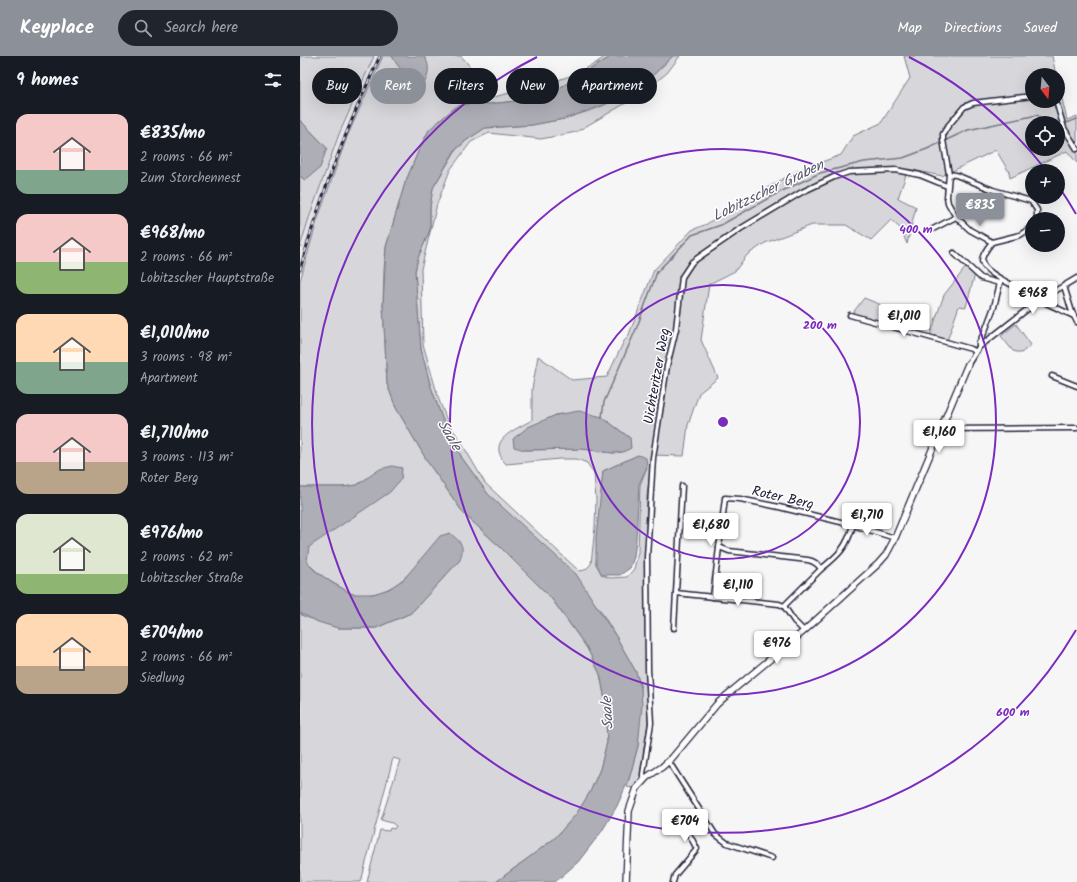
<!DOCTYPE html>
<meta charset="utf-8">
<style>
:root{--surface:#171b24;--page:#20242c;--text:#f1f3f6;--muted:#9ea1a6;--accent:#8c9099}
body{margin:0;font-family:Kalam,sans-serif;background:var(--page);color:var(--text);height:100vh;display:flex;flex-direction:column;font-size:15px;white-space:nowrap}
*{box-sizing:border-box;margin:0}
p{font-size:13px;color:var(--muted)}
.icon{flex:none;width:22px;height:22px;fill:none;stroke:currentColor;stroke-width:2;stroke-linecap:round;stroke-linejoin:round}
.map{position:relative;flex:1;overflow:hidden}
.drawer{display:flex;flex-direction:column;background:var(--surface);width:300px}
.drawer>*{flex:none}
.hud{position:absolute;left:12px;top:12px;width:380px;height:36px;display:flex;gap:8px}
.needle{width:26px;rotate:164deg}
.tools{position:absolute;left:725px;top:12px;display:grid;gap:8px}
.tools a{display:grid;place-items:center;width:40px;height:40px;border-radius:50%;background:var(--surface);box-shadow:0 4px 16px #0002;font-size:20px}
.price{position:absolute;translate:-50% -34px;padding:0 9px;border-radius:4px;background:#fff;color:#222;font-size:13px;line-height:26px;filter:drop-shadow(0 1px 2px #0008)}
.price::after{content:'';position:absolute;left:50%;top:24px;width:12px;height:9px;margin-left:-6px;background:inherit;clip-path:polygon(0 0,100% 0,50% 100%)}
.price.active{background:var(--accent);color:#fff}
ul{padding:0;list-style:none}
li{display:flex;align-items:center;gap:12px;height:100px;padding:0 16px}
li span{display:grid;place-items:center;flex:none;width:112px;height:80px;border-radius:12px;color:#555}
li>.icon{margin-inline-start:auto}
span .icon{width:48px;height:48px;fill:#fffc;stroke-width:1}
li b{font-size:17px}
h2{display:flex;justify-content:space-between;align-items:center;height:48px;padding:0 16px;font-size:17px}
.pill{padding:0 14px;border-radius:18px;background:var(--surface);box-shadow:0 4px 16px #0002;font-size:14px;line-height:36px}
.pill.active{background:var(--accent);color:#fff}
header{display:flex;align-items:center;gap:24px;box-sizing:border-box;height:56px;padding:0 20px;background:var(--accent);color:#fff}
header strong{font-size:19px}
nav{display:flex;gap:22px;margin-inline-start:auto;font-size:14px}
.search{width:280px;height:36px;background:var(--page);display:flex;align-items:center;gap:10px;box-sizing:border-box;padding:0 14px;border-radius:22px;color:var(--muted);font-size:15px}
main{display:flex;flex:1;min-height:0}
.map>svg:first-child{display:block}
</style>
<header>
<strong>Keyplace</strong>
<div class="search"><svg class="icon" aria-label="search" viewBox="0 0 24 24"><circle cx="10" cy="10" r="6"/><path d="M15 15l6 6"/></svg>Search here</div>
<nav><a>Map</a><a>Directions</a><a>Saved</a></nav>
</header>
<main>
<section class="drawer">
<h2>9 homes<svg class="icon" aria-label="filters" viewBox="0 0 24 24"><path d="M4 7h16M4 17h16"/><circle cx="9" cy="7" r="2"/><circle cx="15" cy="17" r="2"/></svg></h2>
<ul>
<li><span style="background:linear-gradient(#f6c9c9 70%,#7fa58c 0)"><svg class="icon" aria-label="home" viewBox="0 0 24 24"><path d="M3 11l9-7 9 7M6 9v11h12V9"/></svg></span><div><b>€835/mo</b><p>2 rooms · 66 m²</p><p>Zum Storchennest</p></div></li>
<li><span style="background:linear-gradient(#f6c9c9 60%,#8fb573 0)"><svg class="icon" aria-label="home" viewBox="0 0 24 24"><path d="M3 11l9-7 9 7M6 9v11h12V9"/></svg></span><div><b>€968/mo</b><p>2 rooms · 66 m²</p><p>Lobitzscher Hauptstraße</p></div></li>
<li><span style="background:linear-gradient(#ffd9b3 60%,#7fa58c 0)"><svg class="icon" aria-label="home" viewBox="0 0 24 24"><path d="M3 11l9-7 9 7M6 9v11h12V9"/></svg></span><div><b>€1,010/mo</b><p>3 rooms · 98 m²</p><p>Apartment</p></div></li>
<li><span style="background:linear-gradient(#f6c9c9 60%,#b9a48a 0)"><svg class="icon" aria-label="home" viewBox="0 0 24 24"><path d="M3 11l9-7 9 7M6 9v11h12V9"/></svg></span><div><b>€1,710/mo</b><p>3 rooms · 113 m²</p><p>Roter Berg</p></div></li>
<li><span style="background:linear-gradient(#dfe7d0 75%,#8fb573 0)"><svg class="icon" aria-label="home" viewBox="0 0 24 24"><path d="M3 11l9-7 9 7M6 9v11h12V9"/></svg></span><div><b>€976/mo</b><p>2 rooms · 62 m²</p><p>Lobitzscher Straße</p></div></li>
<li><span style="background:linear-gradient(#ffd9b3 65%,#b9a48a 0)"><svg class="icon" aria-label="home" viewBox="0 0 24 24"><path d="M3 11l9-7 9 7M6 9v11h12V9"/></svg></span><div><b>€704/mo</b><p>2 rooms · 66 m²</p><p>Siedlung</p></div></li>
</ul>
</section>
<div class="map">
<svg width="777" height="826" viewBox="0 0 777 826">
<rect width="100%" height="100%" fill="#f6f6f7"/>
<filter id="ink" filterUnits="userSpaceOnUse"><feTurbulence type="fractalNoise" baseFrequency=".025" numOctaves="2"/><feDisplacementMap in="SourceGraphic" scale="8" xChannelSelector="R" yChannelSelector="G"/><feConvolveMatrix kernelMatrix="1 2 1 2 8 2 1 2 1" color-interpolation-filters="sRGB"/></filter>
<g filter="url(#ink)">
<path fill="#e6e6e9" d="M74,0H83L47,81L17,165L0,225V191L9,162L39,78Z"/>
<g fill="#d7d7db" stroke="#7c7c8b" fill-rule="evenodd">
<path d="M0,0H74L39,78L9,162L0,191V120L5,124L27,92L0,64Z"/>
<path d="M83,0H92L104,16L117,27L126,3L123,0H161L174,15L186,43L249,27L270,20L293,9L306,0H312L256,34L226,44L188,48H166L156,51L129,74L118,96L105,127L86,191L84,213L83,249L87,328L96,352L129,408L164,458L199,490L251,542L287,592L300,618L305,644L307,686L300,713L290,736L277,757L255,782L196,826H67L80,774L89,775L90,772L94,773L96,770L92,767L81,764L100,704L93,702L61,826H0V557L3,560L38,572H76L111,557L160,504L141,480C118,508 95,545 53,538C49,537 44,533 40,531C27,524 16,516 6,505L8,491L41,468L65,424L57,429L43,431H0V225L17,165L47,81Z"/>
<path d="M373,0H380L367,17L338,40L276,76L241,83L189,77L171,86L150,114L137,148L121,213L123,288L139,344L148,367L158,381L185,427L279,515L285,514L291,508L295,471L296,444L294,417L287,407L277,403H260L206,408C185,384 215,374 232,364V333L238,300L272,324L307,321L324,285L328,281L354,214L392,174L407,168L419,159L497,115L541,99L553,80L581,67L610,22L604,0H752L756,19H732V45H758V26L767,64L777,60V107L767,95L710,122L709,116L696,94L642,120L608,113L598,142L616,151L607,188L601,173L591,164L571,184L546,169H512L465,187L447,199L435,215L409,228L401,284L418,322L399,337L388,369L384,400L352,399L347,440L345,501L348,667L339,726L334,732L327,731L338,690L341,632L336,616L317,582L299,552L188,438L162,402L142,362L130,328L121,293L115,216L118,202L130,174V151L133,132L156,94L167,84L185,72L232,69L264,63L297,52L311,46L348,24ZM732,67H758V93H732ZM256,359L302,361L330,382L323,396L313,397L282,393L225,394L213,383L228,372ZM338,399L347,411L340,429L338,497L334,513L327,521L310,522L302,519L296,508L303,415Z"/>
<path d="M666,211L675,218L666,251L659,250L647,285L630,279L644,239Z"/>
<path d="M564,242L609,260L604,272L552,258Z"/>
<path d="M716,268L731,289L721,297L713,295L701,280Z"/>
</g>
<g fill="#aeaeb7" stroke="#767685">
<path d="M92,0H123C131,7 129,21 123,29C111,26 97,11 92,0Z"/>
<path d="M312,0H373L348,24L327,39L297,52L264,63L232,69L185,72L167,84L155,94L133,132L130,151V174L118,202L115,215L121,293L130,328L142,362L162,402L188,438L276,518L317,582L336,616L341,632L342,650L338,690L329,723L317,750L302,775L278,806L255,826H196L255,782L277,757L290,736L300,713L307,686L305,644L300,618L287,592L270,568L251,542L199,490L164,458L129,408L96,352L87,328L83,249L86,191L105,127L118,96L129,74L146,59L156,51L166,48H188L226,44L256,34Z"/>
<path d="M0,64L27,92L20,112L5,124L0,120Z"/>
<path d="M279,355L302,361L330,382L331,392L323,396L313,397L282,393L225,394L214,391L213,383L228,371L256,359Z"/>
<path d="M338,399L346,402L347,411L339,428L336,484L334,501L330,512L320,519H302L296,508V482L303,415Z"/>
<path d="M92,410L102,412L101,423L90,436L9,491L7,505L14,514L31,526L52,538H73L89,533L104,523L140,480L150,477C161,487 165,488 160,504L111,557L76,572H38L18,566L0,557V431H43L57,429L80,413Z"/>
</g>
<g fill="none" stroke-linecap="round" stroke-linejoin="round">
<g stroke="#767685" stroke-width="1.5">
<path d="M758,69L764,68L777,63"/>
<path d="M302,361L304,346L337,271L357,216L392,179L421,169L476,138L520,117L564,106L603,102L627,93L668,74L737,59L749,67"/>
</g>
<g stroke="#22223b" stroke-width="7">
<g id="street">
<path d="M732,40L673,47L664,51L648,70L643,78V84L649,118L647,141L648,147L656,161L670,174L692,186L720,179L732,171"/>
<path d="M756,45L764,72L777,93"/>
<path d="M649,118L656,119L693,134L731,145L737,154V163"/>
<path d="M633,173L656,161"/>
<path d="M692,186C688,191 682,198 682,205C683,217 716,230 725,236C730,238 734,242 738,245"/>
<path d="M654,197L681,222L699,227"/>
<path d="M764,230L772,256L777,266"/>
<path d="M743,242L746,247L774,260"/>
<path d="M550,259L671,293L675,295"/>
<path d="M679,291V287L685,275L694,251L701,223"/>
<path d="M668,308L679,291L738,245L777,222"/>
<path d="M752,320L777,330"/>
<path d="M640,373L777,372"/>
<path d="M553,469L595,482"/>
<path d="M419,491L429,495L508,504C514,505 518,508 521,513L484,550"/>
<path d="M376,537L479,548L484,550L494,565L504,575"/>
<path d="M413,541L425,442L440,443L479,451L553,469C547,491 539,499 521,513"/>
<path d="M374,572L382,430"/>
<path d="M369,706L415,778L427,787L472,802"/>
<path d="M344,723L343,718L351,667L348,613L347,501L353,402L367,310L376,273L382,221L392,206L440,173L502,136L534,121L549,116L596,114L620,119L647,130"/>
<path d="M373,826L375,819L397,793L388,776L387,769L403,758"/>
</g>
</g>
<g stroke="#22223b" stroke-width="8">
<path id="secondary" d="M326,826L329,755L337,732L347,721L362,711L372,702L417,648L427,639L504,575L578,508L586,499L595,482L668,308"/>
</g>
<use href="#street" stroke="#fff" stroke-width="4"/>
<use href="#secondary" stroke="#fff" stroke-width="5.5"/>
<g stroke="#22223b" stroke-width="3">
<path id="rail" d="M0,214C20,140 48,69 80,0"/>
</g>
<use href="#rail" stroke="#fff" stroke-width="1.5" stroke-dasharray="4.5" stroke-linecap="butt"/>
</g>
</g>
<g fill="none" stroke="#7b2cbf" stroke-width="2">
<circle cx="423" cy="366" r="137"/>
<circle cx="423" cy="366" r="273"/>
<path d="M776 574A410 410 0 1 1 237 1M609 1A410 410 0 0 1 746 114M759 131A410 410 0 0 1 776 158"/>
</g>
<g text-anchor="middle" stroke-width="3" stroke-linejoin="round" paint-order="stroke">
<g font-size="14" fill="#22223b" stroke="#fff">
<text transform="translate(356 320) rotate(-80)" y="5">Uichteritzer Weg</text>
<text transform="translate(483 441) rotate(13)" y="5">Roter Berg</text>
</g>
<g font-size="15" font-style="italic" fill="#5a5a6d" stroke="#fff">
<text transform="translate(468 134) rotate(-26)" y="5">Lobitzscher Graben</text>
<text transform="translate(150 379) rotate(60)" y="5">Saale</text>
<text transform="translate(307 657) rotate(-93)" y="5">Saale</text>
</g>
</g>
<circle cx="423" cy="366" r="6" fill="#7b2cbf" stroke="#fff" stroke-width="2"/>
<g font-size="12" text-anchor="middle" font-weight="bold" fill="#7b2cbf" stroke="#fff" stroke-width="3" stroke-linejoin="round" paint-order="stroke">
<text x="616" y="177">400 m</text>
<text x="520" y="273">200 m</text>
<text x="713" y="660">600 m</text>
</g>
</svg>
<div class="tools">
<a><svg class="needle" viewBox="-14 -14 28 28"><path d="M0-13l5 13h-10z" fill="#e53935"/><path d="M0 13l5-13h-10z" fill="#9ea1a6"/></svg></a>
<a><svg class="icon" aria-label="locate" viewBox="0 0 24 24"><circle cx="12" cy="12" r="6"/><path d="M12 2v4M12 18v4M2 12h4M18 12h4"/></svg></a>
<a>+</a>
<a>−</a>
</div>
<b class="price active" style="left:680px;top:171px">€835</b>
<b class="price" style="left:733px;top:259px">€968</b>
<b class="price" style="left:604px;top:282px">€1,010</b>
<b class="price" style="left:639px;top:398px">€1,160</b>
<b class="price" style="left:567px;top:481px">€1,710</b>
<b class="price" style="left:411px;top:491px">€1,680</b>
<b class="price" style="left:438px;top:551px">€1,110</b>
<b class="price" style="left:477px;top:609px">€976</b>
<b class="price" style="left:385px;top:787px">€704</b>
<div class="hud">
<a class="pill">Buy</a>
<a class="pill active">Rent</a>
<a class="pill">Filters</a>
<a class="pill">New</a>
<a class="pill">Apartment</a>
</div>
</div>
</main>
